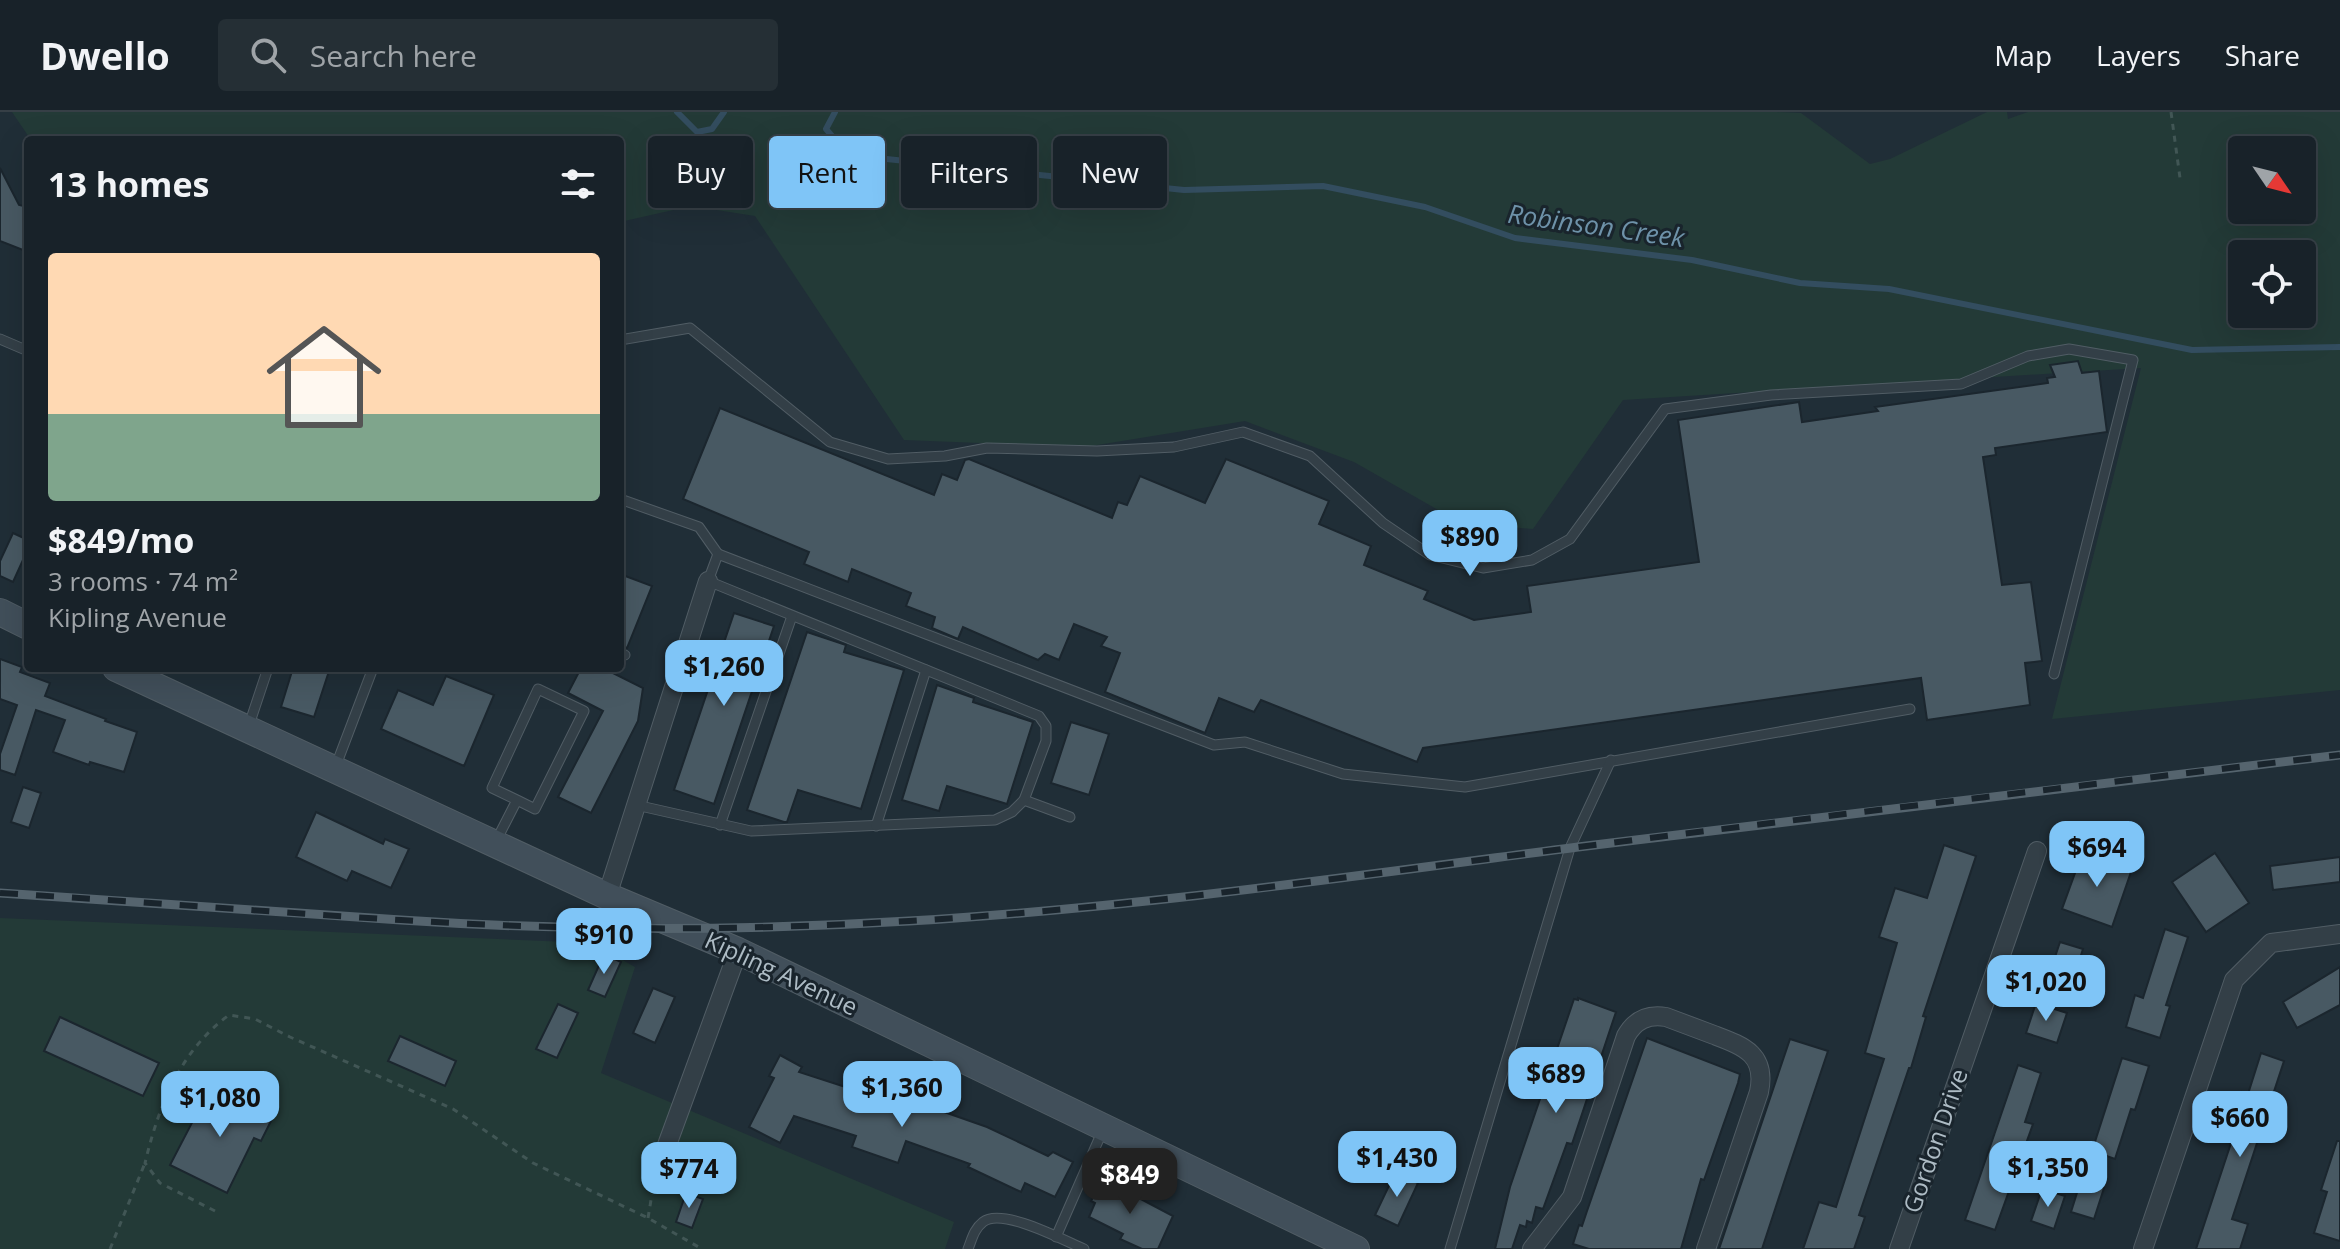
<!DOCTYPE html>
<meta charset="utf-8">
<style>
:root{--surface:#182229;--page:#252f35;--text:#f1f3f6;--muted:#9fa4a8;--line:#363f46;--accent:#7fc5f7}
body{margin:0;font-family:"Open Sans",sans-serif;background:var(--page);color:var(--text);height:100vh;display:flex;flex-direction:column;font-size:30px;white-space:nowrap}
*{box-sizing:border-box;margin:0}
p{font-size:26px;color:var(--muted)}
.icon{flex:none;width:44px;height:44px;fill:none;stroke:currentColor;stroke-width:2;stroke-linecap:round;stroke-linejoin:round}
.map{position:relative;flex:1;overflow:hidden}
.sheet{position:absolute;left:24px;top:24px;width:600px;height:536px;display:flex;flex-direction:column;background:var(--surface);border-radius:8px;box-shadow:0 8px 32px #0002,0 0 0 2px var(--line)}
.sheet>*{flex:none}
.guide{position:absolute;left:648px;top:24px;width:760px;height:72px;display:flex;gap:16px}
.needle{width:52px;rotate:125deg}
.controls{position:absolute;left:2228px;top:24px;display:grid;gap:16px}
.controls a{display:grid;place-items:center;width:88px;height:88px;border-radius:8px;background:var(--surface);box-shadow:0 8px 32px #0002,0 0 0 2px var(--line);font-size:40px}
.price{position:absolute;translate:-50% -68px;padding:0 18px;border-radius:16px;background:var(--accent);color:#111;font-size:26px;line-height:52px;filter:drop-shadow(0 2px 4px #0008)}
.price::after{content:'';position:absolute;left:50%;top:48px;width:24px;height:18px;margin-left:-12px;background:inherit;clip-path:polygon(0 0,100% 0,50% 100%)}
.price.active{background:#222;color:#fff}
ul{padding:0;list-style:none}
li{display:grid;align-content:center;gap:16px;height:424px;padding:0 24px}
li span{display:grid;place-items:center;height:248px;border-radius:8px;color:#555}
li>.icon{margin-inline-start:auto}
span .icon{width:144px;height:144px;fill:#fffc;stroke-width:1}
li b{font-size:34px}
h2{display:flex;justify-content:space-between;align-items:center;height:96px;padding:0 24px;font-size:34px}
.tag{padding:0 28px;border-radius:8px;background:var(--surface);box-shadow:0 8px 32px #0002,0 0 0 2px var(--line);font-size:28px;line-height:72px}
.tag.active{background:var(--accent);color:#111}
header{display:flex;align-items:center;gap:48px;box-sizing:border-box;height:112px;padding:0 40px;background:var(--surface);border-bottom:2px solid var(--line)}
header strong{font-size:38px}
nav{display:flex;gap:44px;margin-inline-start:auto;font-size:28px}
.search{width:560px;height:72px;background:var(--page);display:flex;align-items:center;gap:20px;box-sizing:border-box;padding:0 28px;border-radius:8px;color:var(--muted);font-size:30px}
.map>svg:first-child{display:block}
</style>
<header>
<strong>Dwello</strong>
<div class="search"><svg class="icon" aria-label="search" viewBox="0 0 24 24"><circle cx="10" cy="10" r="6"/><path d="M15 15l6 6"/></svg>Search here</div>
<nav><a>Map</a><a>Layers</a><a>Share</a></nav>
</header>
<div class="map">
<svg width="2340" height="1137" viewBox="0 0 2340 1137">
<rect width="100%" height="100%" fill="#202e37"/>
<g fill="#233a37" fill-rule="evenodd">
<path d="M12,0H1777L1801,1L1870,52L1890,47L1987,0H2007L2008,7L2028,0H2340V578L2052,607L2141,256L1623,288L1533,417L1461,411L1354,350L1245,309L1085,335L904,328L755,104L691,94L620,110V28H31ZM2242,38H2302V98H2242ZM2242,142H2302V202H2242Z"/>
<path d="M0,806L592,831L635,855L601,961L954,1110L945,1137H0Z"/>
</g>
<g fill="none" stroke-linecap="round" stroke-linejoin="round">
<g stroke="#334d5f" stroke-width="6">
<path d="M677,0L697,20L712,17L724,0"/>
<path d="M835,0L826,17L839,32L877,46L1184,78L1323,74L1425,95L1515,126L1692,148L1800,171L1889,177L2192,238L2340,235"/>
</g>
</g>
<g fill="#485963" stroke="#1b262e" stroke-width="2">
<path d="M0,56L19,93L28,95V140L0,129Z"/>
<path d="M2078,249L2082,261L2099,259L2107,320L1995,336L1996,343L1983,345L2002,473L2031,470L2042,549L2025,551L2030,593L1927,608L1921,566L1423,636L1417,650L1261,588L1254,600L1219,586L1205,621L1105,580L1120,541L1101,534L1107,525L1074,512L1059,548L1045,542L1038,548L963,515L958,527L932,516L935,505L906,494L911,481L852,457L848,470L804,452L809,440L683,387L720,296L934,383L942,362L957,368L965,348L969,347L1112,406L1118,390L1127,393L1140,364L1205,391L1226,347L1329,389L1319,412L1371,434L1364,453L1428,479L1424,487L1474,508L1531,500L1527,474L1699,450L1678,308L1799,290L1802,310L1878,299L1875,295L2048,271L2047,266L2055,265L2050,253Z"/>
<path d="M13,421L28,428V437L13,470L0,464V449Z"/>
<path d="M620,462L652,474L627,536L620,534Z"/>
<path d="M734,501L774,514L714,692L674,678Z"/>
<path d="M807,520L846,533L844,540L904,558L861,697L798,678L787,710H784L747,698Z"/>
<path d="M0,547L22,555L20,560L50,571L45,584L106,607L105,609L137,620L124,660L90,650L89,653L53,640L65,608L36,598L15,663L0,658V642L17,593L0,587Z"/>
<path d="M293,556H330L314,605L281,595Z"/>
<path d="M581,556H603L643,576L638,609L591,701L558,685L603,599L568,581Z"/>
<path d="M446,564L494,583L464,654L381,617L398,578L433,593Z"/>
<path d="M937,573L974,586L973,590L1033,610L1007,692L947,674L939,699L902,688Z"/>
<path d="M1071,610L1109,622L1089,683L1051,671Z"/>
<path d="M23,675L41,681L29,716L11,710Z"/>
<path d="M316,700L383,732L385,727L409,737L391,776L352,759L347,769L296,745Z"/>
<path d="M1944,733L1976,744L1923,904L1926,905L1911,956H1909L1859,1103L1865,1105L1854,1137H1803L1819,1090L1836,1095L1884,947L1865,941L1897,831L1879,825L1895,776L1927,786Z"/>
<path d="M2083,739L2132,757L2112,815L2062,797Z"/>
<path d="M2215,741L2249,791L2206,820L2172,770Z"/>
<path d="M2340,745V770L2273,778L2270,754Z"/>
<path d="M2165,817L2188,825L2166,893L2170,894L2160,926L2126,915L2135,883L2143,886Z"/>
<path d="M2060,830L2083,837L2073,868L2050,860Z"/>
<path d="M604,842L621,850L605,885L588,878Z"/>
<path d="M2340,855V893L2297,916L2283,890Z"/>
<path d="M653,876L675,885L655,931L633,921Z"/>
<path d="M1578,886L1616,900L1572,1032L1567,1031L1543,1097L1536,1095L1532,1111L1527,1109L1526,1115L1520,1113L1512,1137H1495L1510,1075L1574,887L1578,888Z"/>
<path d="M2036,891L2067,901L2057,931L2026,921Z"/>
<path d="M558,892L578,901L557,946L536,937Z"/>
<path d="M60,905L159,951L143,984L44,939Z"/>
<path d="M400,924L456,949L445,974L388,949Z"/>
<path d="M1647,926L1740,962L1738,971L1704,1068L1701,1067L1681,1137H1589L1573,1132L1579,1113L1582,1114L1587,1099Z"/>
<path d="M1790,927L1828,939L1788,1058L1762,1137H1719Z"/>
<path d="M2261,941L2284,949L2232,1107L2248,1112L2240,1137H2196L2231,1031L2226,1029L2242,980L2248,982Z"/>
<path d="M780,943L802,955L799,960L870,983L873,975L987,1015L1048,1044L1053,1040L1073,1050L1055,1085L1025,1071L1021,1080L968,1055L970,1052L906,1029L898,1051L852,1035L856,1024L794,1004L780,1031L749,1015L774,966L769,964Z"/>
<path d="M2122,946L2149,954L2135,998L2131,997L2115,1047L2092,1039Z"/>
<path d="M2018,953L2041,961L2025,1010L2033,1012L1995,1118L1965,1108Z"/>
<path d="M211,974L273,1005L261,1029L254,1026L227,1081L170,1053Z"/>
<path d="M2337,1029H2340V1129L2314,1121L2327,1080L2321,1078Z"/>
<path d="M1395,1061L1418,1071L1398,1114L1375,1103Z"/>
<path d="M1103,1067L1173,1104L1158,1137H1142L1120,1127L1123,1122L1089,1105L1095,1091L1091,1089Z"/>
<path d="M2081,1068L2104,1076L2094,1107L2071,1100Z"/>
<path d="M2042,1077L2065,1084L2054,1117L2031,1109Z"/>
<path d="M686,1081L703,1087L692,1116L676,1110Z"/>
</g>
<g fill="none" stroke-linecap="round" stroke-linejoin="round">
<g stroke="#515d65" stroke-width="11">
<g id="lane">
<path d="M0,227L28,239"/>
<path d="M620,228L690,216L830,330L888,347L945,344L987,336L1097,339L1174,335L1243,320L1310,344L1383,411L1430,443L1483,456L1532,448L1570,427L1665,297L1771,283L1961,272L2028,244L2069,237L2133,248L2054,562"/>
<path d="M620,387L699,415L718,442"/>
<path d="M620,541L625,543"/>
<path d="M249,613L268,556"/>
<path d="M335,656L373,556"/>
<path d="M1024,688L1070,705"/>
<path d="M636,693L751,719L995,708L1012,700L1024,688L1046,629V614L1039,604L708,469L718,442L1214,633L1245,630L1343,662L1465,675L1910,597"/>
<path d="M720,713L792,504"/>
<path d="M876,714L926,558"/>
<path d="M496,729L517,688L492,676L538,577L584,599L535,697L517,688"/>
<path d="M1056,1125L1102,1020"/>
<path d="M968,1137C972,1127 974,1117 983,1110C1002,1095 1063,1128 1084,1137"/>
<path d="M1450,1137L1570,736L1611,648"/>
</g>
</g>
<g stroke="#515d65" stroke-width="20">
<g id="street">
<path d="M607,784L708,469"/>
<path d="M656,1063L738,839"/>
<path d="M1532,1137L1572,1085L1626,924C1635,908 1648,902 1666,905C1682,911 1698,917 1714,923C1743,934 1767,942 1759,980L1706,1137"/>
<path d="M1899,1137L2037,739"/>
<path d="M2143,1137L2234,868L2271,831L2340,822"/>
</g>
</g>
<g stroke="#515d65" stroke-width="28">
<g id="secondary">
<path d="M0,500L28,514"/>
<path d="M116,556L607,784L738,839L1356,1137"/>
</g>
</g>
<g stroke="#415655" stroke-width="3" stroke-dasharray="6 6" stroke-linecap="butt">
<path d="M2171,0L2180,66"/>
<path d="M215,1099L160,1071L145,1051C159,993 180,939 229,903L255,907L290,925L453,997L533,1051L648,1106L702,1137"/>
<path d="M648,1106L652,1082"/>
<path d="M110,1137L145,1051"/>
</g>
<use href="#lane" stroke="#333f47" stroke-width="9"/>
<use href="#street" stroke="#333f47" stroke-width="18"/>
<use href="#secondary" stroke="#414f5a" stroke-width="26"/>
<g stroke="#55646e" stroke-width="9">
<path id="rail" d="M0,781C134,789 267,800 401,808C568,819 742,819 909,809C1133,796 1355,764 1578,735C1832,703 2086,673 2340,643"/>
</g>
<use href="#rail" stroke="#19242c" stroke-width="6" stroke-dasharray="18" stroke-linecap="butt"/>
</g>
<g text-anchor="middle" stroke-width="6" stroke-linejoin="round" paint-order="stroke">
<g font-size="24" fill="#adbbc4" stroke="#19242c">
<text transform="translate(781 862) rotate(25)" y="8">Kipling Avenue</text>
<text transform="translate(1936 1029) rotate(-71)" y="8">Gordon Drive</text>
</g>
<g font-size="26" font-style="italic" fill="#6e92a9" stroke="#19242c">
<text transform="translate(1596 114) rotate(8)" y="9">Robinson Creek</text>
</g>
</g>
</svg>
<div class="controls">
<a><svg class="needle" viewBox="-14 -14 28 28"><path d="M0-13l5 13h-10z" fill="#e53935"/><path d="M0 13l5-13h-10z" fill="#9fa4a8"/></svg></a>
<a><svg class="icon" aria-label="locate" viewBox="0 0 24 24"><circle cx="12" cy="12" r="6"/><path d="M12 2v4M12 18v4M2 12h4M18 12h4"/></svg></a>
</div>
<b class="price" style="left:1470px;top:466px">$890</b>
<b class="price" style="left:724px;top:596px">$1,260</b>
<b class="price" style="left:2097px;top:777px">$694</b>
<b class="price" style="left:604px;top:864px">$910</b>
<b class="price" style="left:2046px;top:911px">$1,020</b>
<b class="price" style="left:1556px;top:1003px">$689</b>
<b class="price" style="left:902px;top:1017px">$1,360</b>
<b class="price" style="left:220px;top:1027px">$1,080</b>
<b class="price" style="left:2240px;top:1047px">$660</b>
<b class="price" style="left:1397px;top:1087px">$1,430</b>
<b class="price" style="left:2048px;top:1097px">$1,350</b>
<b class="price" style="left:689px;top:1098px">$774</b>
<b class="price active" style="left:1130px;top:1104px">$849</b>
<div class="guide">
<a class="tag">Buy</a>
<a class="tag active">Rent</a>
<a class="tag">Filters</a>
<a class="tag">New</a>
</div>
<section class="sheet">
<h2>13 homes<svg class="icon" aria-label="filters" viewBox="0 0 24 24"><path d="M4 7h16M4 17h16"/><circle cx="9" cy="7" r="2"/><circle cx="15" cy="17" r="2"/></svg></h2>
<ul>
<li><span style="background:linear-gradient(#ffd9b3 65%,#7fa58c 0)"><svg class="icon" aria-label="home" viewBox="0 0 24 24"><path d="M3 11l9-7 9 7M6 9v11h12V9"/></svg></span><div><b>$849/mo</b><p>3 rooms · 74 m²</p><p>Kipling Avenue</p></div></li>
</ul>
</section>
</div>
